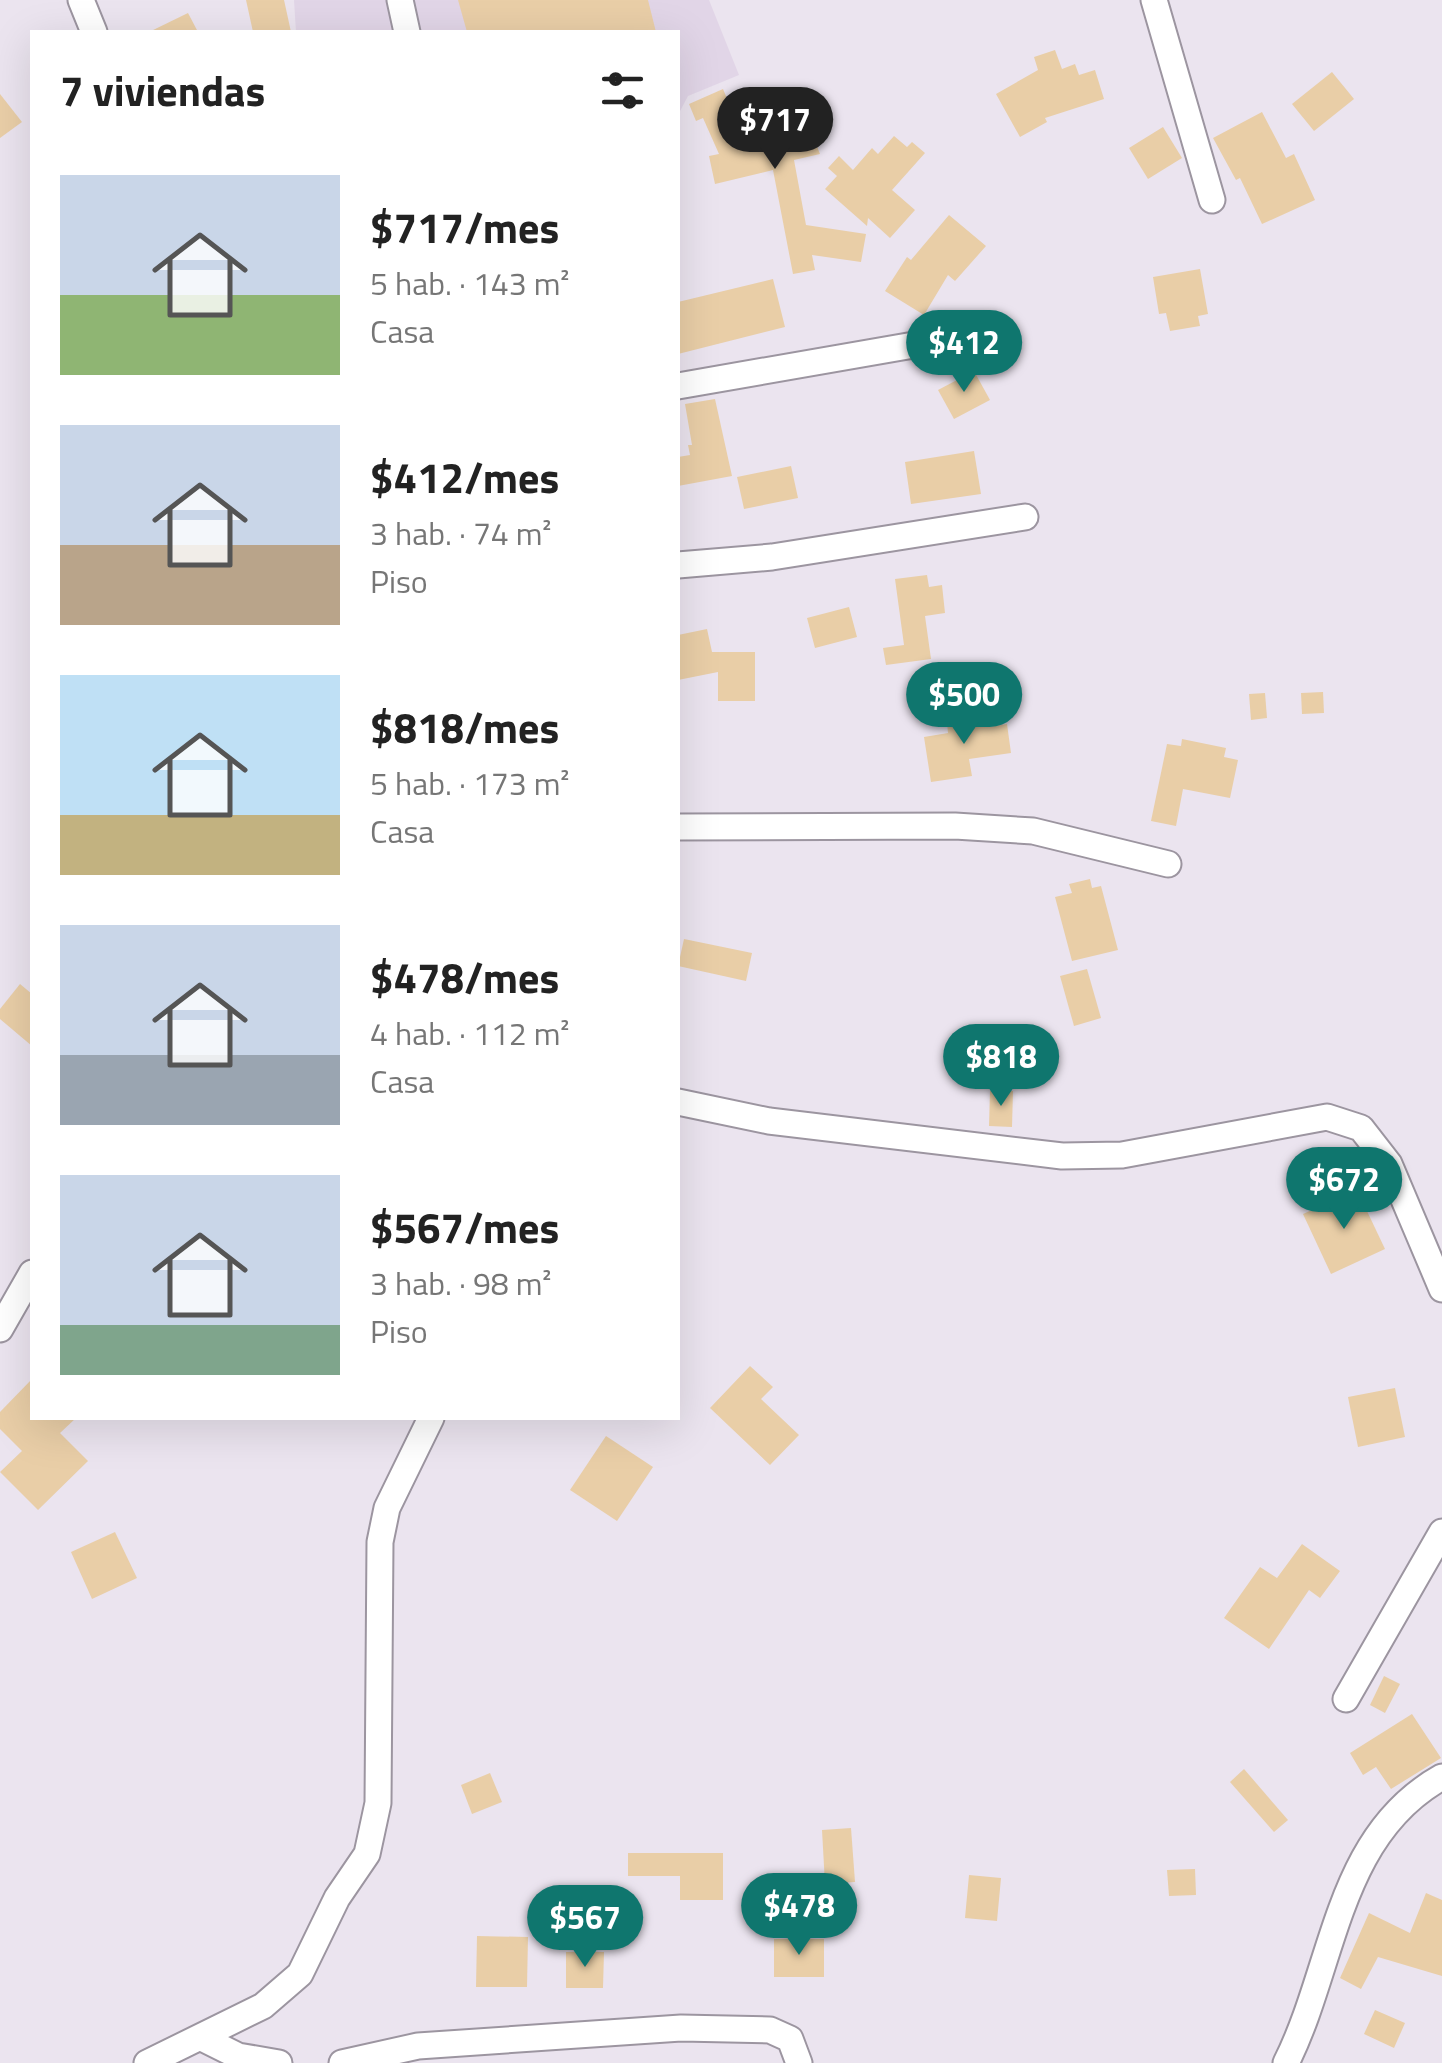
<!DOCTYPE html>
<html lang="es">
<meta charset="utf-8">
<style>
:root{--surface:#fff;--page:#f6f6f6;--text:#222;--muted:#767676;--accent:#0f766e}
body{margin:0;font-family:"Titillium Web",sans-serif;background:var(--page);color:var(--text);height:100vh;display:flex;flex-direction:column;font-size:38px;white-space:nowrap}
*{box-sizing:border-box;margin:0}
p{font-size:32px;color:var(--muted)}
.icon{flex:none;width:55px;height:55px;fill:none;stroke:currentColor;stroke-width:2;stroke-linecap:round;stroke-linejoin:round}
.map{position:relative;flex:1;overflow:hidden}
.side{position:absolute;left:30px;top:30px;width:650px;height:1390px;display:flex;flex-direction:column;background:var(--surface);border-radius:0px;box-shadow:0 10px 40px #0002}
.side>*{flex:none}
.price{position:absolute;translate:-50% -85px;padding:0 22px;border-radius:35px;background:var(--accent);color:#fff;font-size:32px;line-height:65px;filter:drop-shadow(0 2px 5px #0008)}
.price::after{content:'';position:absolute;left:50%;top:60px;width:30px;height:22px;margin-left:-15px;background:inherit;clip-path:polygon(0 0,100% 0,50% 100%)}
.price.current{background:#222;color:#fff}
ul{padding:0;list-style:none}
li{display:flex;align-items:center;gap:30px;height:250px;padding:0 30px}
li span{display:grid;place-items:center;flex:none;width:280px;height:200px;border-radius:0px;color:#555}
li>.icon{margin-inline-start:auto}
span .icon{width:120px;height:120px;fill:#fffc;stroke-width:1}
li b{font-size:42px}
h2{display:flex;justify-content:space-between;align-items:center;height:120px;padding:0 30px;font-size:42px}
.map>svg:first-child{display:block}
</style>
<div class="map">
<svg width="1442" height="2063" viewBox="0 0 1442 2063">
<rect width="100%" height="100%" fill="#ebe4ef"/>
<path fill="#e1d5e7" d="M294,0H709L739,75L688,96L678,115V32H296Z"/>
<g fill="#e9cea7">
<path d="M246,0H284L291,32H253Z"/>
<path d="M458,0H648L656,32H467Z"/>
<path d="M188,13L198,32H149Z"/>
<path d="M1055,50L1062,69L1075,64L1079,75L1095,70L1104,99L1045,118L1047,122L1020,137L996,94L1038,70L1034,57Z"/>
<path d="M1332,72L1354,99L1314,131L1292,104Z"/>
<path d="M723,89L738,125L798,99L820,154L794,160L806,225L866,234L861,262L812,255L815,270L793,274L773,170L715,184L709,156L719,154L703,118L696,121L689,104Z"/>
<path d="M0,94L22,122L0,138Z"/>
<path d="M1262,112L1286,158L1294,154L1315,200L1262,224L1240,178L1236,180L1213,138Z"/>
<path d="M1163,127L1182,158L1148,179L1129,148Z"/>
<path d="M894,136L907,147L912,142L925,153L892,190L915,210L890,238L868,218L867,226L825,189L837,176L828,168L839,156L853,170L872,148L878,154Z"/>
<path d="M949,215L986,246L955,281L948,275L924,315L885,291L907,257L911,260Z"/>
<path d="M1200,269L1208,314L1198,316L1200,326L1170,331L1166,313L1159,314L1153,277Z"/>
<path d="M773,279L785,327L678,354V302Z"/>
<path d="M974,371L990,400L954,419L938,390Z"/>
<path d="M715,399L732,476L678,486V457L690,455L688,445H692L685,404Z"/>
<path d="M974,451L981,494L911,504L905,462Z"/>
<path d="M791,466L798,498L744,509L737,477Z"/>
<path d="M927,575L929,587L942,585L945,613L925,616L931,659L886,665L883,648L904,645L895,579Z"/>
<path d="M849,607L857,637L815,648L807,618Z"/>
<path d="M707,629L712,652H755V701H718V672L678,680V635Z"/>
<path d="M1323,692L1324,713L1302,714L1301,693Z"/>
<path d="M1265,693L1267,718L1251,720L1249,694Z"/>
<path d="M987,715L989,727L1007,724L1011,753L969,759L972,776L931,782L924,737L948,733L947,722Z"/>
<path d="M1182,739L1226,748L1224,757L1238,760L1230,798L1183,789L1176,826L1151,821L1167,744L1181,746Z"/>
<path d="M1090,879L1092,888L1101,886L1118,950L1072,961L1055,897L1072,893L1069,884Z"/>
<path d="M684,939L752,953L746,981L678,966Z"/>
<path d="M1087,969L1101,1018L1074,1026L1060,976Z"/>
<path d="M20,984L32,994V1046L0,1019V1009Z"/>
<path d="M990,1091H1013L1012,1127L989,1126Z"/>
<path d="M1357,1190L1385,1249L1331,1274L1303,1214Z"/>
<path d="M750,1366L773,1387L761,1399L799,1435L770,1465L710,1408Z"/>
<path d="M32,1379V1418H76L60,1433L88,1461L38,1510L0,1472L22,1451L0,1429V1412Z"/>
<path d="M1395,1388L1405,1437L1358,1447L1348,1397Z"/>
<path d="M606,1436L653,1467L617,1521L570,1490Z"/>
<path d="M115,1532L137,1578L92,1599L71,1552Z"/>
<path d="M1302,1544L1340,1571L1320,1598L1309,1590L1269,1649L1224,1618L1260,1567L1277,1578Z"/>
<path d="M1384,1676L1400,1684L1385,1713L1370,1705Z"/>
<path d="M1412,1714L1441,1758L1391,1789L1376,1767L1363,1775L1350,1753Z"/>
<path d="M1244,1769L1288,1820L1274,1832L1230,1782Z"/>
<path d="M490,1773L502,1802L472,1814L461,1785Z"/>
<path d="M851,1828L855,1882L825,1884L822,1830Z"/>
<path d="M628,1853H723V1900H680V1876H628Z"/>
<path d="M1195,1869L1196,1895L1169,1896L1167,1870Z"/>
<path d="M969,1875L1001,1878L997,1921L965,1918Z"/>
<path d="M1426,1893L1442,1900V1976L1378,1957L1361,1989L1340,1978L1369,1913L1410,1933Z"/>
<path d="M477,1936L528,1937L527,1987H476Z"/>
<rect x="774" y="1939" width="50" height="38"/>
<path d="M566,1952H604L603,1988H566Z"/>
<path d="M1375,2010L1405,2023L1394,2048L1364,2034Z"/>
</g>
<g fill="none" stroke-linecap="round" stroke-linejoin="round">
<g stroke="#9c95a0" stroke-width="29">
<g id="minor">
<path d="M81,0L94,32"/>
<path d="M400,0L407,32"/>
<path d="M1154,0L1212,200"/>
<path d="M678,386L954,338"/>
<path d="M678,565L772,557L1025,517"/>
<path d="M678,827L955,826L1033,831L1168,864"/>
<path d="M678,1102L769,1121L1062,1156L1122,1155L1327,1117L1361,1128L1389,1164L1442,1289"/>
<path d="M0,1329L32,1273"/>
<path d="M1346,1699L1442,1532"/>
<path d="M202,2038L238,2056L279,2063"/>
<path d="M147,2063L263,2006L300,1974L337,1898L367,1854L378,1803L380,1542L387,1508L431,1418"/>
<path d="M342,2063L418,2046L681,2028L770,2030L790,2039L799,2063"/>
<path d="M1286,2063C1335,1966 1336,1836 1442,1777"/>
</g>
</g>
<use href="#minor" stroke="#fff" stroke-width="25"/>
</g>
</svg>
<b class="price current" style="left:775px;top:172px">$717</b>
<b class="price" style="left:964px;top:395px">$412</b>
<b class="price" style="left:964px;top:747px">$500</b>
<b class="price" style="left:1001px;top:1109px">$818</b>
<b class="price" style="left:1344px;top:1232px">$672</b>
<b class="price" style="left:799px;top:1958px">$478</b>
<b class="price" style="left:585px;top:1970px">$567</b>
<section class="side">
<h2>7 viviendas<svg class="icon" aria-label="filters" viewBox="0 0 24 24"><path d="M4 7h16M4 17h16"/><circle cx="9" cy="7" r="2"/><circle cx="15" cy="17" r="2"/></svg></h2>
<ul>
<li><span style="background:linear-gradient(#c9d6e8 60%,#8fb573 0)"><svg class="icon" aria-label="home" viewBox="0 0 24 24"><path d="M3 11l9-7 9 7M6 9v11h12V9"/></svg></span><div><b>$717/mes</b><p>5 hab. · 143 m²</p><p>Casa</p></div></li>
<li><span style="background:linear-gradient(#c9d6e8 60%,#b9a48a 0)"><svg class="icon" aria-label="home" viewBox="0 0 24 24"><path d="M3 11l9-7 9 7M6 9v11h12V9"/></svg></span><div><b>$412/mes</b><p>3 hab. · 74 m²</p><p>Piso</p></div></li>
<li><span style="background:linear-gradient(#bfe0f5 70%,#c2b280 0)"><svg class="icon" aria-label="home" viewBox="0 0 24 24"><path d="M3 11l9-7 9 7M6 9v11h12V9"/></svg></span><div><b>$818/mes</b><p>5 hab. · 173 m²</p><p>Casa</p></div></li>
<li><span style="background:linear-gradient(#c9d6e8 65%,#9aa5b1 0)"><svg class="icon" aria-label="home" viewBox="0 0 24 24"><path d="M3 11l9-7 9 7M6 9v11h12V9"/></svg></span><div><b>$478/mes</b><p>4 hab. · 112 m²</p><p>Casa</p></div></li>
<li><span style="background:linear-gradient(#c9d6e8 75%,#7fa58c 0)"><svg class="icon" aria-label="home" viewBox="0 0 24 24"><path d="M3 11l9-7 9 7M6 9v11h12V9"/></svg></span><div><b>$567/mes</b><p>3 hab. · 98 m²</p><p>Piso</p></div></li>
</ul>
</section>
</div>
